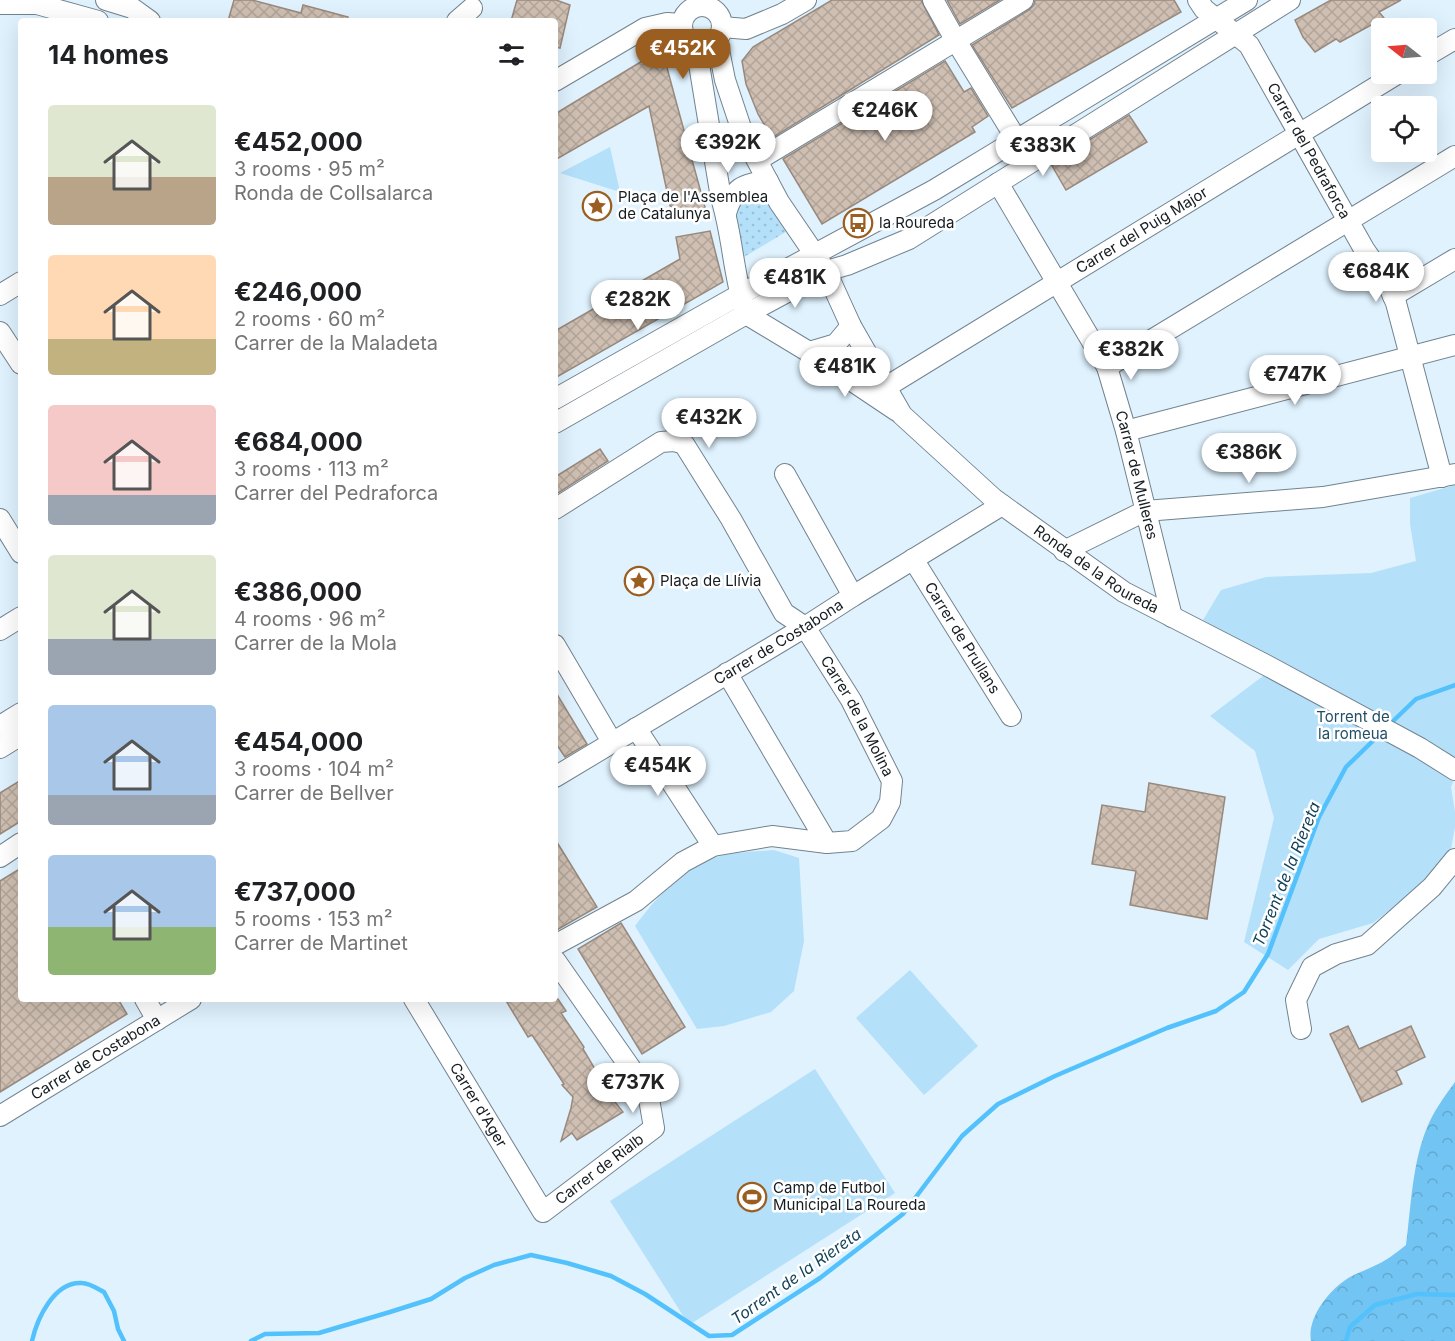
<!DOCTYPE html>
<meta charset="utf-8">
<style>
:root{--surface:#fff;--page:#f2f2f2;--text:#202124;--muted:#757577;--accent:#9a5e21}
body{margin:0;font-family:Inter,sans-serif;background:var(--page);color:var(--text);height:100vh;display:flex;flex-direction:column;font-size:22px;white-space:nowrap}
*{box-sizing:border-box;margin:0}
p{font-size:20px;color:var(--muted)}
.icon{flex:none;width:33px;height:33px;fill:none;stroke:currentColor;stroke-width:2;stroke-linecap:round;stroke-linejoin:round}
.map{position:relative;flex:1;overflow:hidden}
.panel{position:absolute;left:18px;top:18px;width:540px;height:984px;display:flex;flex-direction:column;background:var(--surface);border-radius:6px;box-shadow:0 6px 24px #0002}
.panel>*{flex:none}
.needle{width:39px;rotate:287deg}
.tools{position:absolute;left:1371px;top:18px;display:grid;gap:12px}
.tools a{display:grid;place-items:center;width:66px;height:66px;border-radius:6px;background:var(--surface);box-shadow:0 6px 24px #0002;font-size:30px}
.price{position:absolute;translate:-50% -51px;padding:0 14px;border-radius:21px;background:#fff;color:#222;font-size:20px;line-height:39px;filter:drop-shadow(0 2px 3px #0008)}
.price::after{content:'';position:absolute;left:50%;top:36px;width:18px;height:14px;margin-left:-9px;background:inherit;clip-path:polygon(0 0,100% 0,50% 100%)}
.price.active{background:var(--accent);color:#fff}
ul{padding:0;list-style:none}
li{display:flex;align-items:center;gap:18px;height:150px;padding:0 30px}
li span{display:grid;place-items:center;flex:none;width:168px;height:120px;border-radius:6px;color:#555}
li>.icon{margin-inline-start:auto}
span .icon{width:72px;height:72px;fill:#fffc;stroke-width:1}
li b{font-size:26px}
h2{display:flex;justify-content:space-between;align-items:center;height:72px;padding:0 30px;font-size:26px}
.map>svg:first-child{display:block}
</style>
<div class="map">
<svg width="1455" height="1341" viewBox="0 0 1455 1341">
<defs>
<pattern id="forest-crowns" width="20" height="18" patternUnits="userSpaceOnUse" patternTransform="scale(1.5)"><rect width="20" height="18" fill="#72c4f2"/><path d="M2 6a3 3 0 1 1 6 0M12 15a3 3 0 1 1 6 0" fill="none" stroke="#62a8cf"/></pattern>
<pattern id="garden-dots" width="8" height="8" patternUnits="userSpaceOnUse" patternTransform="scale(1.5)"><rect width="8" height="8" fill="#b5e0fa"/><path d="M2 2h.1M6 6h.1" fill="none" stroke="#9bc0d6" stroke-width="1.8" stroke-linecap="round"/></pattern>
<pattern id="building-cross-hatch" width="8" height="8" patternUnits="userSpaceOnUse" patternTransform="scale(1.5)"><rect width="8" height="8" fill="#cfbfb2"/><path d="M0 0l8 8M0 8l8-8" fill="none" stroke="#b1a499"/></pattern>
</defs>
<rect width="100%" height="100%" fill="#dff2fe"/>
<path fill="url(#forest-crowns)" d="M1455,1082V1341H1311C1307,1319 1327,1293 1344,1281C1353,1274 1365,1271 1374,1266C1386,1261 1396,1253 1406,1245C1411,1207 1412,1166 1426,1130C1433,1112 1444,1097 1455,1082Z"/>
<g fill="#b5e0fa">
<path d="M610,147L620,192L560,173Z"/>
<path d="M1455,485V777L1451,787L1455,812V827L1450,854L1417,889L1373,923L1319,939L1288,970L1244,942L1274,818L1255,751L1210,716L1263,676L1275,660L1203,620L1221,590L1266,577L1371,573L1416,561L1410,524V498Z"/>
<path d="M774,850L799,858L804,941L794,991L771,1012L724,1026L697,1029L635,926C654,901 678,872 708,860C729,852 752,852 774,850Z"/>
<path d="M910,970L978,1046L924,1095L856,1018Z"/>
<path d="M815,1069L895,1193L689,1325L610,1201Z"/>
</g>
<path fill="url(#garden-dots)" d="M758,191L767,195L789,230L744,257L735,212L742,196Z"/>
<g fill="none" stroke-linecap="round" stroke-linejoin="round">
<g stroke="#53c2fc" stroke-width="4.5">
<path d="M1388,726L1416,699L1455,685"/>
<path d="M32,1341C37,1319 54,1281 82,1283C89,1283 98,1289 104,1292L114,1311L118,1329L124,1341"/>
<path d="M251,1341L265,1334L319,1333L390,1312L431,1299L465,1278L494,1265L531,1255L567,1263L611,1276L645,1294L709,1336L732,1335L820,1278L903,1214L962,1136L998,1104L1055,1076L1167,1028L1216,1011L1244,992L1268,954L1319,817L1346,767L1380,734"/>
<path d="M1346,1341L1350,1327L1375,1305L1417,1294L1455,1295"/>
</g>
</g>
<g fill="url(#building-cross-hatch)" stroke="#99897d" stroke-width="1.5">
<path d="M234,0H252L301,13L303,5L348,17L347,21H228Z"/>
<path d="M517,0H556L570,5L560,48L555,47V21H511Z"/>
<path d="M832,0H921L939,35L772,138L758,114L746,84L742,61L753,47Z"/>
<path d="M947,0H1000L960,24Z"/>
<path d="M1035,0H1174L1181,12L1012,108L972,45L1029,10L1034,5Z"/>
<path d="M1331,0H1401L1379,12L1384,18L1340,42L1336,39L1315,52L1303,37L1295,20Z"/>
<path d="M662,49L677,105L708,218L670,206L649,106L555,160V114Z"/>
<path d="M945,61L964,92L971,88L988,116L972,127L975,132L822,224L783,159Z"/>
<path d="M1129,115L1147,142L1066,190L1051,164Z"/>
<path d="M710,231L723,282L555,378V331L680,259L676,237Z"/>
<path d="M600,449L608,461L555,495V477Z"/>
<path d="M555,691L587,744L565,757L555,742Z"/>
<path d="M21,780V821L0,834V793Z"/>
<path d="M1149,783L1225,797L1207,919L1130,905L1136,871L1092,864L1102,805L1145,812Z"/>
<path d="M555,839L597,907L555,931Z"/>
<path d="M21,868V999H118L127,1014L0,1092V881Z"/>
<path d="M621,923L685,1027L642,1054L578,949Z"/>
<path d="M505,999H558L566,1011L561,1013L584,1047L583,1049L595,1069L591,1072L623,1112L577,1140L572,1133L561,1141L571,1108L573,1097L562,1085L564,1084L532,1035L528,1037Z"/>
<path d="M1348,1026L1359,1049L1411,1026L1425,1057L1396,1071L1402,1084L1362,1102L1330,1034Z"/>
</g>
<g fill="none" stroke-linecap="round" stroke-linejoin="round">
<g stroke="#72838e" stroke-width="22">
<g id="minor">
<path d="M106,0L132,8L150,21"/>
<path d="M933,0L956,41L1023,150"/>
<path id="s1" d="M1198,0L1204,9L1249,45L1364,249L1387,282L1396,303L1442,477"/>
<path d="M0,4H37L98,21"/>
<circle cx="702" cy="26" r="20"/>
<path d="M457,21L472,8"/>
<path d="M722,27L746,29L782,14L806,0"/>
<path id="s2" d="M717,40L725,80L743,134L779,202L826,271L851,326L902,415L994,499L1124,592L1266,665L1420,748L1455,770"/>
<path d="M696,46L721,198C733,236 733,276 746,314L809,352L897,411"/>
<path d="M1426,56L1455,39"/>
<path d="M555,81L645,28L667,23L681,24"/>
<path d="M758,160L1023,0"/>
<path id="s3" d="M998,183L1107,367L1126,431L1172,617"/>
<path d="M726,213C734,187 742,184 768,181"/>
<path d="M0,295L21,282"/>
<path d="M1393,296L1455,259"/>
<path d="M0,332L21,364"/>
<path d="M809,352L836,344L851,326"/>
<path d="M1107,367L1455,156"/>
<path id="s4" d="M886,387L1397,74"/>
<path d="M555,399L739,295L934,190L1247,0"/>
<path d="M555,423L746,314L826,271L847,265L909,239L1290,0"/>
<path d="M1126,431L1455,345"/>
<path d="M785,474L853,596"/>
<path id="s5" d="M555,509L661,442L674,441L684,444L731,519L784,613L805,627L851,700L892,781L890,802L881,819L852,841L827,843L772,836L713,846L683,862L636,901L555,945"/>
<path d="M0,519L21,553"/>
<path d="M1064,551L1145,511L1323,497L1455,474"/>
<path id="s6" d="M913,559L1011,716"/>
<path d="M0,630L21,617"/>
<path d="M555,645L612,742"/>
<path d="M727,673L827,843"/>
<path d="M0,726L21,713"/>
<path d="M636,728L713,846"/>
<path d="M0,748L21,735"/>
<path id="s7" d="M555,777L805,627L853,596L1002,505"/>
<path d="M0,857L21,843"/>
<path d="M145,999L157,1020"/>
<path id="s8" d="M414,999L543,1212L654,1128L648,1093L555,960"/>
<path d="M1301,1029L1296,1000L1312,967L1336,954L1367,945L1432,887L1455,859"/>
<path id="s9" d="M0,1116L191,999"/>
</g>
</g>
<use href="#minor" stroke="#fff" stroke-width="20"/>
</g>
<defs>
<g id="sight-ring" transform="scale(1.5)"><circle r="9.5" fill="#fff" stroke="#9a5e21" stroke-width="1.5"/><path d="M0-6L1.8-2.2L6-1.7L2.9 1.2L3.7 5.4L0 3.3L-3.7 5.4L-2.9 1.2L-6-1.7L-1.8-2.2Z" fill="#9a5e21"/></g>
<g id="bus-ring" transform="scale(1.5)"><circle r="9.5" fill="#fff" stroke="#9a5e21" stroke-width="1.5"/><path d="M-5-6H5V4H4V6H2V4H-2V6H-4V4H-5ZM-3.5-4V0h7V-4ZM-3.5 1.2v1.5H-2V1.2ZM2 1.2v1.5H3.5V1.2Z" fill="#9a5e21"/></g>
<g id="stadium-ring" transform="scale(1.5)"><circle r="9.5" fill="#fff" stroke="#9a5e21" stroke-width="1.5"/><path d="M0-5a6.5 5 0 1 0 0 10a6.5 5 0 1 0 0-10ZM-3.5-1.8h7v3.6h-7Z" fill="#9a5e21"/></g>
</defs>
<g fill-rule="evenodd">
<use href="#sight-ring" x="597" y="206"/>
<use href="#bus-ring" x="858" y="223"/>
<use href="#sight-ring" x="639" y="581"/>
<use href="#stadium-ring" x="752" y="1197"/>
</g>
<g text-anchor="middle" stroke-width="5" stroke-linejoin="round" paint-order="stroke">
<g font-size="15" fill="#161d21" stroke="#fff">
<text dy="5" stroke="none"><textPath href="#s1" startOffset="190">Carrer del Pedraforca</textPath></text>
<text dy="5" stroke="none"><textPath href="#s4" startOffset="300">Carrer del Puig Major</textPath></text>
<text dy="5" stroke="none"><textPath href="#s3" startOffset="326">Carrer de Mulleres</textPath></text>
<text dy="5" stroke="none"><textPath href="#s2" startOffset="670">Ronda de la Roureda</textPath></text>
<text dy="5" stroke="none"><textPath href="#s6" startOffset="93">Carrer de Prullans</textPath></text>
<text dy="5" stroke="none"><textPath href="#s7" startOffset="261">Carrer de Costabona</textPath></text>
<text dy="5" stroke="none"><textPath href="#s5" startOffset="474">Carrer de la Molina</textPath></text>
<text dy="5" stroke="none"><textPath href="#s9" startOffset="112">Carrer de Costabona</textPath></text>
<text dy="5" stroke="none"><textPath href="#s8" startOffset="124">Carrer d'Ager</textPath></text>
<text dy="5" stroke="none"><textPath href="#s8" startOffset="320">Carrer de Rialb</textPath></text>
</g>
<g font-size="15" fill="#161d21" stroke="#fff" text-anchor="start">
<text x="618" y="202">Plaça de l'Assemblea<tspan x="618" dy="17">de Catalunya</tspan></text>
<text x="879" y="228">la Roureda</text>
<text x="660" y="586">Plaça de Llívia</text>
<text x="773" y="1193">Camp de Futbol<tspan x="773" dy="17">Municipal La Roureda</tspan></text>
</g>
<g font-size="15" fill="#224f67" stroke="#fff">
<text x="1353" y="722">Torrent de<tspan x="1353" dy="17">la romeua</tspan></text>
</g>
<g font-size="16" font-style="italic" fill="#13425a" stroke="#fff">
<text transform="translate(1286 874) rotate(-68)" y="6">Torrent de la Riereta</text>
<text transform="translate(796 1276) rotate(-35)" y="6">Torrent de la Riereta</text>
</g>
</g>
</svg>
<div class="tools">
<a><svg class="needle" viewBox="-14 -14 28 28"><path d="M0-13l5 13h-10z" fill="#e53935"/><path d="M0 13l5-13h-10z" fill="#757577"/></svg></a>
<a><svg class="icon" aria-label="locate" viewBox="0 0 24 24"><circle cx="12" cy="12" r="6"/><path d="M12 2v4M12 18v4M2 12h4M18 12h4"/></svg></a>
</div>
<b class="price active" style="left:683px;top:80px">€452K</b>
<b class="price" style="left:885px;top:142px">€246K</b>
<b class="price" style="left:728px;top:174px">€392K</b>
<b class="price" style="left:1043px;top:177px">€383K</b>
<b class="price" style="left:1376px;top:303px">€684K</b>
<b class="price" style="left:795px;top:309px">€481K</b>
<b class="price" style="left:638px;top:331px">€282K</b>
<b class="price" style="left:1131px;top:381px">€382K</b>
<b class="price" style="left:845px;top:398px">€481K</b>
<b class="price" style="left:1295px;top:406px">€747K</b>
<b class="price" style="left:709px;top:449px">€432K</b>
<b class="price" style="left:1249px;top:484px">€386K</b>
<b class="price" style="left:658px;top:797px">€454K</b>
<b class="price" style="left:633px;top:1114px">€737K</b>
<section class="panel">
<h2>14 homes<svg class="icon" aria-label="filters" viewBox="0 0 24 24"><path d="M4 7h16M4 17h16"/><circle cx="9" cy="7" r="2"/><circle cx="15" cy="17" r="2"/></svg></h2>
<ul>
<li><span style="background:linear-gradient(#dfe7d0 60%,#b9a48a 0)"><svg class="icon" aria-label="home" viewBox="0 0 24 24"><path d="M3 11l9-7 9 7M6 9v11h12V9"/></svg></span><div><b>€452,000</b><p>3 rooms · 95 m²</p><p>Ronda de Collsalarca</p></div></li>
<li><span style="background:linear-gradient(#ffd9b3 70%,#c2b280 0)"><svg class="icon" aria-label="home" viewBox="0 0 24 24"><path d="M3 11l9-7 9 7M6 9v11h12V9"/></svg></span><div><b>€246,000</b><p>2 rooms · 60 m²</p><p>Carrer de la Maladeta</p></div></li>
<li><span style="background:linear-gradient(#f6c9c9 75%,#9aa5b1 0)"><svg class="icon" aria-label="home" viewBox="0 0 24 24"><path d="M3 11l9-7 9 7M6 9v11h12V9"/></svg></span><div><b>€684,000</b><p>3 rooms · 113 m²</p><p>Carrer del Pedraforca</p></div></li>
<li><span style="background:linear-gradient(#dfe7d0 70%,#9aa5b1 0)"><svg class="icon" aria-label="home" viewBox="0 0 24 24"><path d="M3 11l9-7 9 7M6 9v11h12V9"/></svg></span><div><b>€386,000</b><p>4 rooms · 96 m²</p><p>Carrer de la Mola</p></div></li>
<li><span style="background:linear-gradient(#a9c7e8 75%,#9aa5b1 0)"><svg class="icon" aria-label="home" viewBox="0 0 24 24"><path d="M3 11l9-7 9 7M6 9v11h12V9"/></svg></span><div><b>€454,000</b><p>3 rooms · 104 m²</p><p>Carrer de Bellver</p></div></li>
<li><span style="background:linear-gradient(#a9c7e8 60%,#8fb573 0)"><svg class="icon" aria-label="home" viewBox="0 0 24 24"><path d="M3 11l9-7 9 7M6 9v11h12V9"/></svg></span><div><b>€737,000</b><p>5 rooms · 153 m²</p><p>Carrer de Martinet</p></div></li>
</ul>
</section>
</div>
